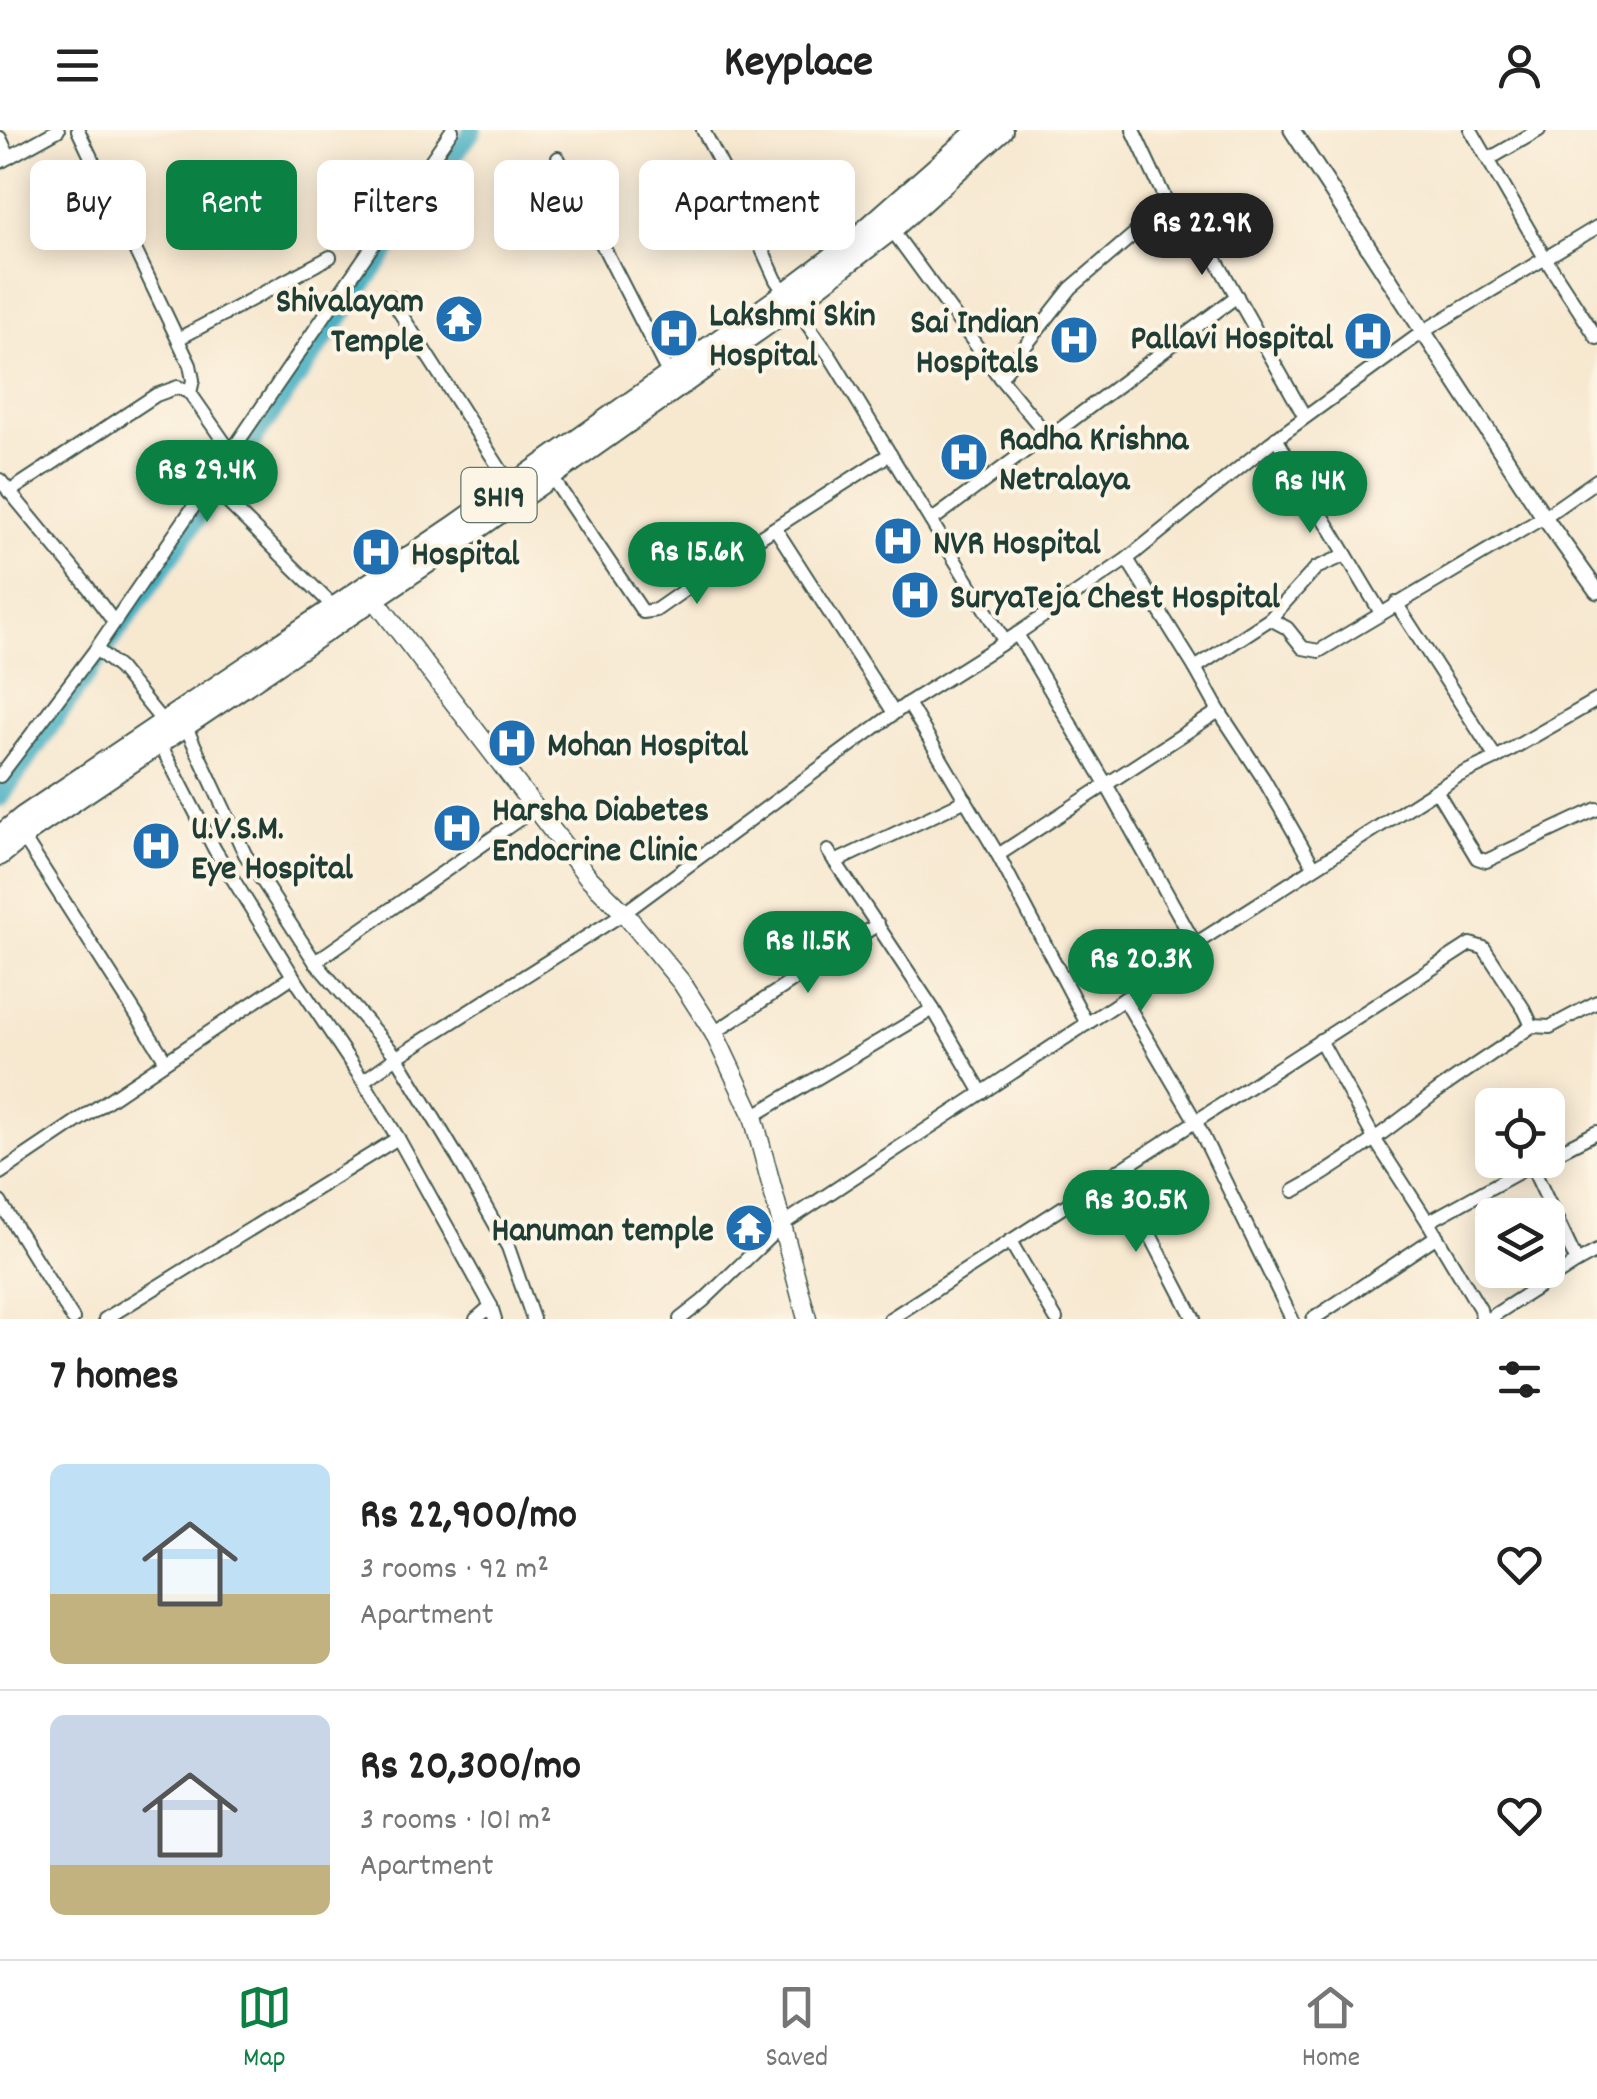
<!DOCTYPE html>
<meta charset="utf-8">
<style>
:root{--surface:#fff;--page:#f6f6f6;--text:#222;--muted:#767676;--line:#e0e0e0;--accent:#0b8043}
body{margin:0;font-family:Dekko,sans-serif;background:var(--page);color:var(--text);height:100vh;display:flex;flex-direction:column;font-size:38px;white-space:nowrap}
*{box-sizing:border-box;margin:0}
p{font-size:32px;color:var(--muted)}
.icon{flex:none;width:55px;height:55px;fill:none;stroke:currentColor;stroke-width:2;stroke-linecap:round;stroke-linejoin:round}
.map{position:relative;height:1189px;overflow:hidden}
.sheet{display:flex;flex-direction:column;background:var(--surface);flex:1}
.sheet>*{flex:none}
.hud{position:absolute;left:30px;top:30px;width:1000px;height:90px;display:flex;gap:20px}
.buttons{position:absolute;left:1475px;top:958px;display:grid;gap:20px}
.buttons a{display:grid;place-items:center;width:90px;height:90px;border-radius:15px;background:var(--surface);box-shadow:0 5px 25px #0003;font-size:50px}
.price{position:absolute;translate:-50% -85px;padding:0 22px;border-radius:35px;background:var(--accent);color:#fff;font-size:32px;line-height:65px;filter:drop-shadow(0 2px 5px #0008)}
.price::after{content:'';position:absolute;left:50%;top:60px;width:30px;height:22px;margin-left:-15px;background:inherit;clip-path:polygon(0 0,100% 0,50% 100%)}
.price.on{background:#222;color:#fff}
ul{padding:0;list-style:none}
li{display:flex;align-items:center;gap:30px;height:250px;padding:0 50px}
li+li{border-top:2px solid var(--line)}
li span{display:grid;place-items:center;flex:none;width:280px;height:200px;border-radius:15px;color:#555}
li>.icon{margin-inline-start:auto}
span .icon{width:120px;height:120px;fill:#fffc;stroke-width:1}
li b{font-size:42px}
h2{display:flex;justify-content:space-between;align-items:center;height:120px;padding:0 50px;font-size:42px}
.tag{padding:0 35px;border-radius:15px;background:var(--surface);box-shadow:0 5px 25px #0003;font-size:35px;line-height:90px}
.tag.on{background:var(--accent);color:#fff}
header{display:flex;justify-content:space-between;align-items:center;height:130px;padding:0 50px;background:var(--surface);font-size:45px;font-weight:700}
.menu{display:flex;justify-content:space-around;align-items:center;height:140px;border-top:2px solid var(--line);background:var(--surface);font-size:28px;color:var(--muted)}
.menu a{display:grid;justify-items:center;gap:5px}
.menu .on{color:var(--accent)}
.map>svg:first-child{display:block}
</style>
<header><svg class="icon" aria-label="menu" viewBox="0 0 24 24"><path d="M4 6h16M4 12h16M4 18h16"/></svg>Keyplace<svg class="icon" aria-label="person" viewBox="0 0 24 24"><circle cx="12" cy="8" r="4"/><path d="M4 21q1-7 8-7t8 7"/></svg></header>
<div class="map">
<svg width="1597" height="1189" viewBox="0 0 1597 1189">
<rect width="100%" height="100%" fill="#fcf5e5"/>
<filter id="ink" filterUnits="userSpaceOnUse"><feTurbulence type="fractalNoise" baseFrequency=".01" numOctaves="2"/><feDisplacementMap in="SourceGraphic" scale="20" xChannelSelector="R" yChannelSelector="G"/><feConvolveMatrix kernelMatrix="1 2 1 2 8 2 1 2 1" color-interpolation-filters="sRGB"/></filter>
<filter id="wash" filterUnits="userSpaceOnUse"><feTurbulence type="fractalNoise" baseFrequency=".0048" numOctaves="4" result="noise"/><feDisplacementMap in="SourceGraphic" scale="40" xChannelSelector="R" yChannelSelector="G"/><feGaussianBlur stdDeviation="2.25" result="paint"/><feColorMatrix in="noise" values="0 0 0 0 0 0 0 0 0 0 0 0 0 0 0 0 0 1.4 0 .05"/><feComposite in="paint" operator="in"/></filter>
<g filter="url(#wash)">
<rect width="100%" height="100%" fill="#f7e8d0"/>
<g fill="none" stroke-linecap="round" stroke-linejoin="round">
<path stroke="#43afc2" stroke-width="18" d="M0,668L473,0"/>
</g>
</g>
<g filter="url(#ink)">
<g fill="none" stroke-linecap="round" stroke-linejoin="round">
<g stroke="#3f574b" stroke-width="16">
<g id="minor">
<path d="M78,0L190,235L193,250L190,263"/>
<path d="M703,0L742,75L776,150L830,226L1005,512"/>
<path d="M1133,0L1168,75H1185L1305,287"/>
<path d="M1471,0L1545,128L1597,208"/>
<path d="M0,8L9,27"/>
<path d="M558,28L669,245"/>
<path d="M1489,29L1539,0"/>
<path d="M0,32L58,0"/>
<path d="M889,96L1000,248L1047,305L1059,300L1237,166"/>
<path d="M390,167L511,356"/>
<path d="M178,209L330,127"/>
<path d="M1000,248L1071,158L1168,75"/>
<path d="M1276,308L1381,483"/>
<path d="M551,346L643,482L656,480L759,408L890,324"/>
<path d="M0,350L85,453L114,492"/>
<path d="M209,354L339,482"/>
<path d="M9,362L156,265L178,257L190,263L231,322"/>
<path d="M931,391L1047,305"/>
<path d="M775,398L894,583"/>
<path d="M1396,473L1496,628"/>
<path d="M1270,489L1316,438L1346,425"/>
<path d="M1017,504L1106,654L1195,814"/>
<path d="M96,519L119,538L168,598"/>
<path d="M1195,538L1270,489L1287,498L1303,518L1319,521L1544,387L1597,350"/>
<path d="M908,573L998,725L1087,894"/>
<path d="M1219,581L1263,648L1314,737"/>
<path d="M185,595L245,724L315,832L397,927L458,1028L508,1117L533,1189"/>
<path d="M158,610L215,720L293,846L363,951L398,1008L491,1176L495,1189"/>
<path d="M0,646L96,519L452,0"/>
<path d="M1436,660L1477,728L1486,731L1597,679"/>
<path d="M23,707L166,931"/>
<path d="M828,721L933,879L982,963"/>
<path d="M998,725L1219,581L1195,538L1127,429"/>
<path d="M835,732L966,670"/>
<path d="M315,832L535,678"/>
<path d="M1124,869L1195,990L1292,1189"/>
<path d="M714,903L878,794"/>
<path d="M1320,910L1375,1010L1428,1092"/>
<path d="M363,951L397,927L624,783L908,573L1017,504L1127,429L1270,313L1424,201L1597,97"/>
<path d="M753,986L933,879"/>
<path d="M1548,1027L1597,1002"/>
<path d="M1531,1035L1577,1132L1597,1121"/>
<path d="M1117,1041L1194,1189"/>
<path d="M0,1043L293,846"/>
<path d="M1294,1061C1344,1034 1389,998 1435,963C1466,940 1500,919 1532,896"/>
<path d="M0,1072L73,1189"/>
<path d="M1010,1111L1056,1189"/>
<path d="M105,1189L398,1008"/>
<path d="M476,1189L491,1176"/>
<path d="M680,1189L703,1171L783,1094L1153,850L1195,814L1458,646L1496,628L1597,570"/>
<path d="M890,1189L1470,814L1484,818L1525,881L1532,896L1550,897L1597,872"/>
<path d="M1313,1189L1437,1106"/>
<path d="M1482,1189L1480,1179L1428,1092L1541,1030"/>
<path d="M1488,1189L1577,1132"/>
</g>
</g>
<g stroke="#3f574b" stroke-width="19">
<path id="tertiary" d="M1292,0L1544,387L1597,461"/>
</g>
<g stroke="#3f574b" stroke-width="21">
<path id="secondary" d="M373,467L588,747L624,783L682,853L714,903L753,986L807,1189"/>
</g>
<g stroke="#3f574b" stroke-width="24">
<g id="primary">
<path d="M0,706L23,687L455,396L773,172L845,118L979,0"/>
<path d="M0,725L32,699L464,408L773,190L892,99L1002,0"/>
</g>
</g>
<use href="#minor" stroke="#fff" stroke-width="12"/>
<use href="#tertiary" stroke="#fff" stroke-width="15"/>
<use href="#secondary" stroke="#fff" stroke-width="18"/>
<use href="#primary" stroke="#fff" stroke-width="20"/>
</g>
</g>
<defs>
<g id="temple-disc" transform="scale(2.5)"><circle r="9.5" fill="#1f6fb2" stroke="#fcf5e5"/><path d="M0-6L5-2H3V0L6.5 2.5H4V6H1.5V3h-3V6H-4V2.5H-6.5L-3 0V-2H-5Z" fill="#fff"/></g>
<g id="hospital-disc" transform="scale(2.5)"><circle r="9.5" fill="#1f6fb2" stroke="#fcf5e5"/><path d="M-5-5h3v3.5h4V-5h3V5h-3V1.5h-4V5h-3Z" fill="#fff"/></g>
</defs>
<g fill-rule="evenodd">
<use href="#temple-disc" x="459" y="189"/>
<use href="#hospital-disc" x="674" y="203"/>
<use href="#hospital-disc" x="1368" y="206"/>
<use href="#hospital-disc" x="1074" y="210"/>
<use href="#hospital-disc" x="964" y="327"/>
<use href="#hospital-disc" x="898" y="411"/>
<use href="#hospital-disc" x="376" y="422"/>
<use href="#hospital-disc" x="915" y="465"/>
<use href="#hospital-disc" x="512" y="613"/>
<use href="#hospital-disc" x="457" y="698"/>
<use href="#hospital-disc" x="156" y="716"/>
<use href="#temple-disc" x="749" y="1098"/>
</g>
<g text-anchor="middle" stroke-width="8" stroke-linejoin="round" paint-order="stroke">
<rect fill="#fcf5e5" stroke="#617469" stroke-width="2.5" x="461.5" y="338" width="75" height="54" rx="8"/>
<g font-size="32" font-weight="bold" fill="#1f3d34">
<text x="499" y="376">SH19</text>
</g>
<g font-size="35" font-weight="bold" fill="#1f3d34" stroke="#fcf5e5" text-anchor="start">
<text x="424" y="181" text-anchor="end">Shivalayam<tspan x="424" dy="40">Temple</tspan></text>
<text x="709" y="195">Lakshmi Skin<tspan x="709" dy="40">Hospital</tspan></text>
<text x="1039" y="202" text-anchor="end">Sai Indian<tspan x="1039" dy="40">Hospitals</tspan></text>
<text x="1333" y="218" text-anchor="end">Pallavi Hospital</text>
<text x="999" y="319">Radha Krishna<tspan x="999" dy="40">Netralaya</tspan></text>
<text x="933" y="423">NVR Hospital</text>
<text x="411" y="434">Hospital</text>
<text x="950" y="477">SuryaTeja Chest Hospital</text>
<text x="547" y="625">Mohan Hospital</text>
<text x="492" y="690">Harsha Diabetes<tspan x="492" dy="40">Endocrine Clinic</tspan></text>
<text x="191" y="708">U.V.S.M.<tspan x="191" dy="40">Eye Hospital</tspan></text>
<text x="714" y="1110" text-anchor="end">Hanuman temple</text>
</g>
</g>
</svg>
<div class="buttons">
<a><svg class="icon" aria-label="locate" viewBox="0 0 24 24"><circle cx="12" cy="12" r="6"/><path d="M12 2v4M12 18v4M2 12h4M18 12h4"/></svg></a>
<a><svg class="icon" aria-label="layers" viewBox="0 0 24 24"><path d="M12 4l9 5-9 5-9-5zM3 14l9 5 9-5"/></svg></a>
</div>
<b class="price on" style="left:1202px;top:148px">Rs 22.9K</b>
<b class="price" style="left:207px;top:395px">Rs 29.4K</b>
<b class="price" style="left:1310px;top:406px">Rs 14K</b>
<b class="price" style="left:697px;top:477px">Rs 15.6K</b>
<b class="price" style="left:808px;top:866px">Rs 11.5K</b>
<b class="price" style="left:1141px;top:884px">Rs 20.3K</b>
<b class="price" style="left:1136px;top:1125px">Rs 30.5K</b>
<div class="hud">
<a class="tag">Buy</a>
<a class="tag on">Rent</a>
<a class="tag">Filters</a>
<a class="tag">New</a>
<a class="tag">Apartment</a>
</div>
</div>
<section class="sheet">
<h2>7 homes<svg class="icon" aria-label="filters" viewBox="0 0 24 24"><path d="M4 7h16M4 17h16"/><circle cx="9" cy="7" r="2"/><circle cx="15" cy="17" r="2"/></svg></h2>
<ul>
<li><span style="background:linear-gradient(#bfe0f5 65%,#c2b280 0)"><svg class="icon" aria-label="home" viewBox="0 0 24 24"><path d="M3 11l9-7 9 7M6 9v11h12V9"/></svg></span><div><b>Rs 22,900/mo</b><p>3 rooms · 92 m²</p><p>Apartment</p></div><svg class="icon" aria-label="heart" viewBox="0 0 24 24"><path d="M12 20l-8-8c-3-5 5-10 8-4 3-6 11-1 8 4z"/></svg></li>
<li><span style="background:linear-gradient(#c9d6e8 75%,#c2b280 0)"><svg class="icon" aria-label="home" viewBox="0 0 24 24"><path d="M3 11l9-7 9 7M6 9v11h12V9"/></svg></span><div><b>Rs 20,300/mo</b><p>3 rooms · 101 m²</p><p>Apartment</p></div><svg class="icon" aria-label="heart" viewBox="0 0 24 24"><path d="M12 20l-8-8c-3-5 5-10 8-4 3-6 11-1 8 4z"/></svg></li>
</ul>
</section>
<nav class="menu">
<a class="on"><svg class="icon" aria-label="map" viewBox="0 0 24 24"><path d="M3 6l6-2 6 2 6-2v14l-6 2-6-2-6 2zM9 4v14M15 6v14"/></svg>Map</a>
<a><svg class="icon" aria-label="saved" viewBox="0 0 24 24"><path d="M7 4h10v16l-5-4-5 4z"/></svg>Saved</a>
<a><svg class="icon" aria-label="home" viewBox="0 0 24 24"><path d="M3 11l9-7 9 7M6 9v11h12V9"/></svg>Home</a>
</nav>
